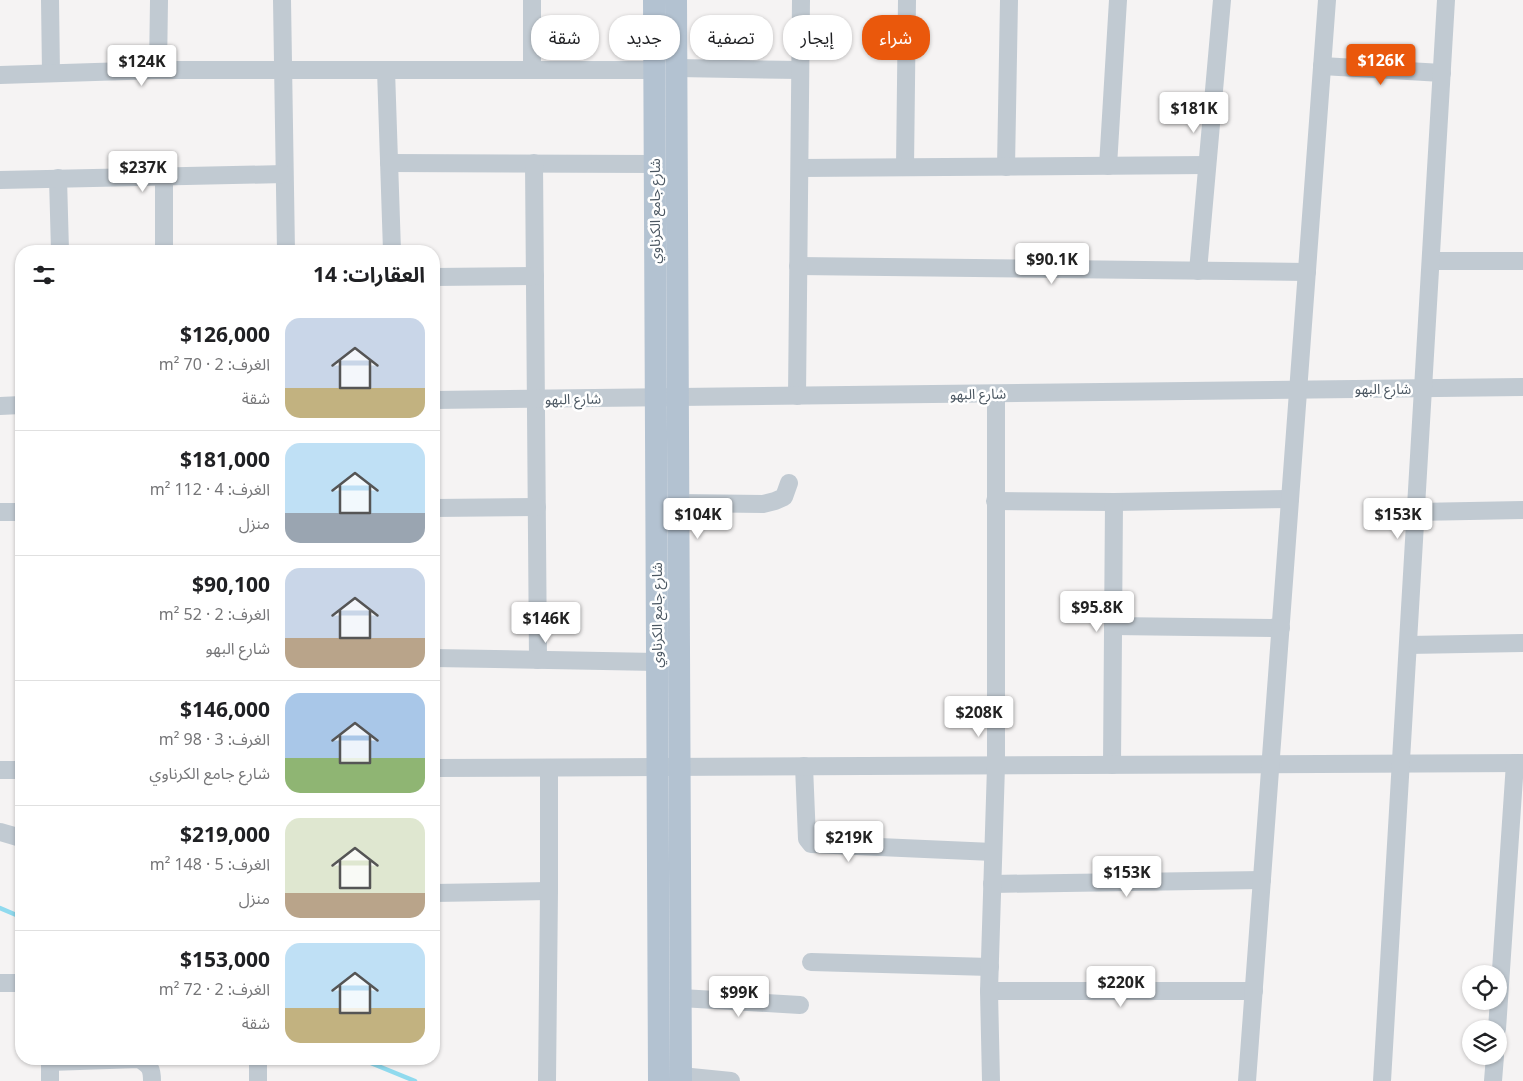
<!DOCTYPE html>
<html lang="ar">
<meta charset="utf-8">
<style>
:root{--surface:#fff;--page:#f6f6f6;--text:#202124;--muted:#757577;--line:#e0e0e0;--accent:#ea580c}
body{margin:0;font-family:"Noto Sans","Noto Sans Arabic",sans-serif;background:var(--page);color:var(--text);direction:rtl;height:100vh;display:flex;flex-direction:column;font-size:19px;white-space:nowrap}
*{box-sizing:border-box;margin:0}
p{font-size:16px;color:var(--muted)}
.icon{flex:none;width:28px;height:28px;fill:none;stroke:currentColor;stroke-width:2;stroke-linecap:round;stroke-linejoin:round}
.map{position:relative;flex:1;overflow:hidden;direction:ltr}
.panel{position:absolute;left:15px;top:245px;width:425px;height:820px;display:flex;flex-direction:column;background:var(--surface);border-radius:20px;box-shadow:0 1px 4px #0004;direction:rtl}
.panel>*{flex:none}
.guide{position:absolute;left:455px;top:15px;width:475px;height:45px;direction:rtl;display:flex;gap:10px}
.tools{position:absolute;left:1462px;top:965px;display:grid;gap:10px}
.tools a{display:grid;place-items:center;width:45px;height:45px;border-radius:50%;background:var(--surface);box-shadow:0 1px 4px #0004;font-size:25px}
.price{position:absolute;translate:-50% -42px;padding:0 11px;border-radius:5px;background:#fff;color:#222;font-size:16px;line-height:32px;filter:drop-shadow(0 1px 2px #0008)}
.price::after{content:'';position:absolute;left:50%;top:30px;width:15px;height:11px;margin-left:-8px;background:inherit;clip-path:polygon(0 0,100% 0,50% 100%)}
.price.current{background:var(--accent);color:#fff}
ul{padding:0;list-style:none}
li{display:flex;align-items:center;gap:15px;height:125px;padding:0 15px}
li+li{border-top:1px solid var(--line)}
li span{display:grid;place-items:center;flex:none;width:140px;height:100px;border-radius:15px;color:#555}
li>.icon{margin-inline-start:auto}
span .icon{width:60px;height:60px;fill:#fffc;stroke-width:1}
li b{font-size:21px}
h2{display:flex;justify-content:space-between;align-items:center;height:60px;padding:0 15px;font-size:21px}
.pill{padding:0 18px;border-radius:20px;background:var(--surface);box-shadow:0 1px 4px #0004;font-size:18px;line-height:45px}
.pill.current{background:var(--accent);color:#fff}
.map>svg:first-child{display:block}
</style>
<div class="map">
<svg width="1523" height="1081" viewBox="0 0 1523 1081">
<rect width="100%" height="100%" fill="#f5f3f3"/>
<g fill="none" stroke-linecap="round" stroke-linejoin="round">
<g stroke="#90daee" stroke-width="4.5">
<path d="M0,908L21,917"/>
<path d="M361,1059L415,1081"/>
</g>
<g stroke="#c1cad2" stroke-width="18">
<path d="M50,0L51,73"/>
<path d="M282,0L286,251"/>
<path d="M532,0V70"/>
<path d="M1322,66L1442,73"/>
<path d="M677,68L800,70"/>
<path d="M158,70L159,0"/>
<path d="M386,70L392,251"/>
<path d="M0,75L158,70H654"/>
<path d="M389,163L655,164"/>
<path d="M534,163L538,660"/>
<path d="M1108,166L1118,0"/>
<path d="M905,167L907,0"/>
<path d="M1006,167L1009,0"/>
<path d="M801,168L1207,165"/>
<path d="M58,178L60,251"/>
<path d="M0,180L284,174"/>
<path d="M164,251V176"/>
<path d="M1431,261H1523"/>
<path d="M798,266L1307,272"/>
<path d="M1198,271L1222,0"/>
<path d="M434,277L535,276"/>
<path d="M797,396L801,0"/>
<path d="M434,400L1523,387"/>
<path d="M0,406L21,405"/>
<path d="M995,501L1114,502L1290,499"/>
<path d="M679,503L763,504L775,501L784,497L789,483"/>
<path d="M434,508L537,507"/>
<path d="M0,512H21"/>
<path d="M1416,512L1523,510"/>
<path d="M1113,626L1281,628"/>
<path d="M1408,645L1523,643"/>
<path d="M434,658L657,662"/>
<path d="M1112,765L1114,502"/>
<path d="M804,766L807,839L811,844L993,852"/>
<path d="M434,768L1523,763"/>
<path d="M0,770H21"/>
<path d="M0,832L21,838"/>
<path d="M992,884L1262,880"/>
<path d="M434,893L549,891"/>
<path d="M811,962L990,967"/>
<path d="M0,983H21"/>
<path d="M989,991H1254"/>
<path d="M681,998L800,1005"/>
<path d="M1497,1029L1515,763"/>
<path d="M50,1059V1081"/>
<path d="M258,1059V1081"/>
<path d="M50,1062L139,1059C150,1065 152,1069 152,1081"/>
<path d="M681,1076L731,1081"/>
<path d="M547,1081L549,891V768"/>
<path d="M991,1081L989,991L996,766V394"/>
<path d="M1247,1081L1327,0"/>
<path d="M1382,1081L1446,0"/>
<path d="M1493,1081L1495,1056"/>
</g>
<g stroke="#b3c2d1" stroke-width="22">
<path d="M654,0L659,1081"/>
<path d="M676,0L681,1081"/>
</g>
</g>
<g text-anchor="middle" stroke-width="5" stroke-linejoin="round" paint-order="stroke">
<g font-size="14" fill="#4a5661" stroke="#fff">
<text transform="translate(655 211) rotate(-90)" y="5">شارع جامع الكرناوي</text>
<text x="1383" y="394">شارع البهو</text>
<text transform="translate(978 394) rotate(-1)" y="5">شارع البهو</text>
<text transform="translate(573 399) rotate(-1)" y="5">شارع البهو</text>
<text transform="translate(657 615) rotate(-90)" y="5">شارع جامع الكرناوي</text>
</g>
</g>
</svg>
<div class="tools">
<a><svg class="icon" aria-label="locate" viewBox="0 0 24 24"><circle cx="12" cy="12" r="6"/><path d="M12 2v4M12 18v4M2 12h4M18 12h4"/></svg></a>
<a><svg class="icon" aria-label="layers" viewBox="0 0 24 24"><path d="M12 4l9 5-9 5-9-5zM3 14l9 5 9-5"/></svg></a>
</div>
<b class="price current" style="left:1381px;top:86px">$126K</b>
<b class="price" style="left:142px;top:87px">$124K</b>
<b class="price" style="left:1194px;top:134px">$181K</b>
<b class="price" style="left:143px;top:193px">$237K</b>
<b class="price" style="left:1052px;top:285px">$90.1K</b>
<b class="price" style="left:698px;top:540px">$104K</b>
<b class="price" style="left:1398px;top:540px">$153K</b>
<b class="price" style="left:1097px;top:633px">$95.8K</b>
<b class="price" style="left:546px;top:644px">$146K</b>
<b class="price" style="left:979px;top:738px">$208K</b>
<b class="price" style="left:849px;top:863px">$219K</b>
<b class="price" style="left:1127px;top:898px">$153K</b>
<b class="price" style="left:1121px;top:1008px">$220K</b>
<b class="price" style="left:739px;top:1018px">$99K</b>
<div class="guide">
<a class="pill current">شراء</a>
<a class="pill">إيجار</a>
<a class="pill">تصفية</a>
<a class="pill">جديد</a>
<a class="pill">شقة</a>
</div>
<section class="panel">
<h2>العقارات: 14<svg class="icon" aria-label="filters" viewBox="0 0 24 24"><path d="M4 7h16M4 17h16"/><circle cx="9" cy="7" r="2"/><circle cx="15" cy="17" r="2"/></svg></h2>
<ul>
<li><span style="background:linear-gradient(#c9d6e8 70%,#c2b280 0)"><svg class="icon" aria-label="home" viewBox="0 0 24 24"><path d="M3 11l9-7 9 7M6 9v11h12V9"/></svg></span><div><b>$126,000</b><p>الغرف: 2 · 70 m²</p><p>شقة</p></div></li>
<li><span style="background:linear-gradient(#bfe0f5 70%,#9aa5b1 0)"><svg class="icon" aria-label="home" viewBox="0 0 24 24"><path d="M3 11l9-7 9 7M6 9v11h12V9"/></svg></span><div><b>$181,000</b><p>الغرف: 4 · 112 m²</p><p>منزل</p></div></li>
<li><span style="background:linear-gradient(#c9d6e8 70%,#b9a48a 0)"><svg class="icon" aria-label="home" viewBox="0 0 24 24"><path d="M3 11l9-7 9 7M6 9v11h12V9"/></svg></span><div><b>$90,100</b><p>الغرف: 2 · 52 m²</p><p>شارع البهو</p></div></li>
<li><span style="background:linear-gradient(#a9c7e8 65%,#8fb573 0)"><svg class="icon" aria-label="home" viewBox="0 0 24 24"><path d="M3 11l9-7 9 7M6 9v11h12V9"/></svg></span><div><b>$146,000</b><p>الغرف: 3 · 98 m²</p><p>شارع جامع الكرناوي</p></div></li>
<li><span style="background:linear-gradient(#dfe7d0 75%,#b9a48a 0)"><svg class="icon" aria-label="home" viewBox="0 0 24 24"><path d="M3 11l9-7 9 7M6 9v11h12V9"/></svg></span><div><b>$219,000</b><p>الغرف: 5 · 148 m²</p><p>منزل</p></div></li>
<li><span style="background:linear-gradient(#bfe0f5 65%,#c2b280 0)"><svg class="icon" aria-label="home" viewBox="0 0 24 24"><path d="M3 11l9-7 9 7M6 9v11h12V9"/></svg></span><div><b>$153,000</b><p>الغرف: 2 · 72 m²</p><p>شقة</p></div></li>
</ul>
</section>
</div>
